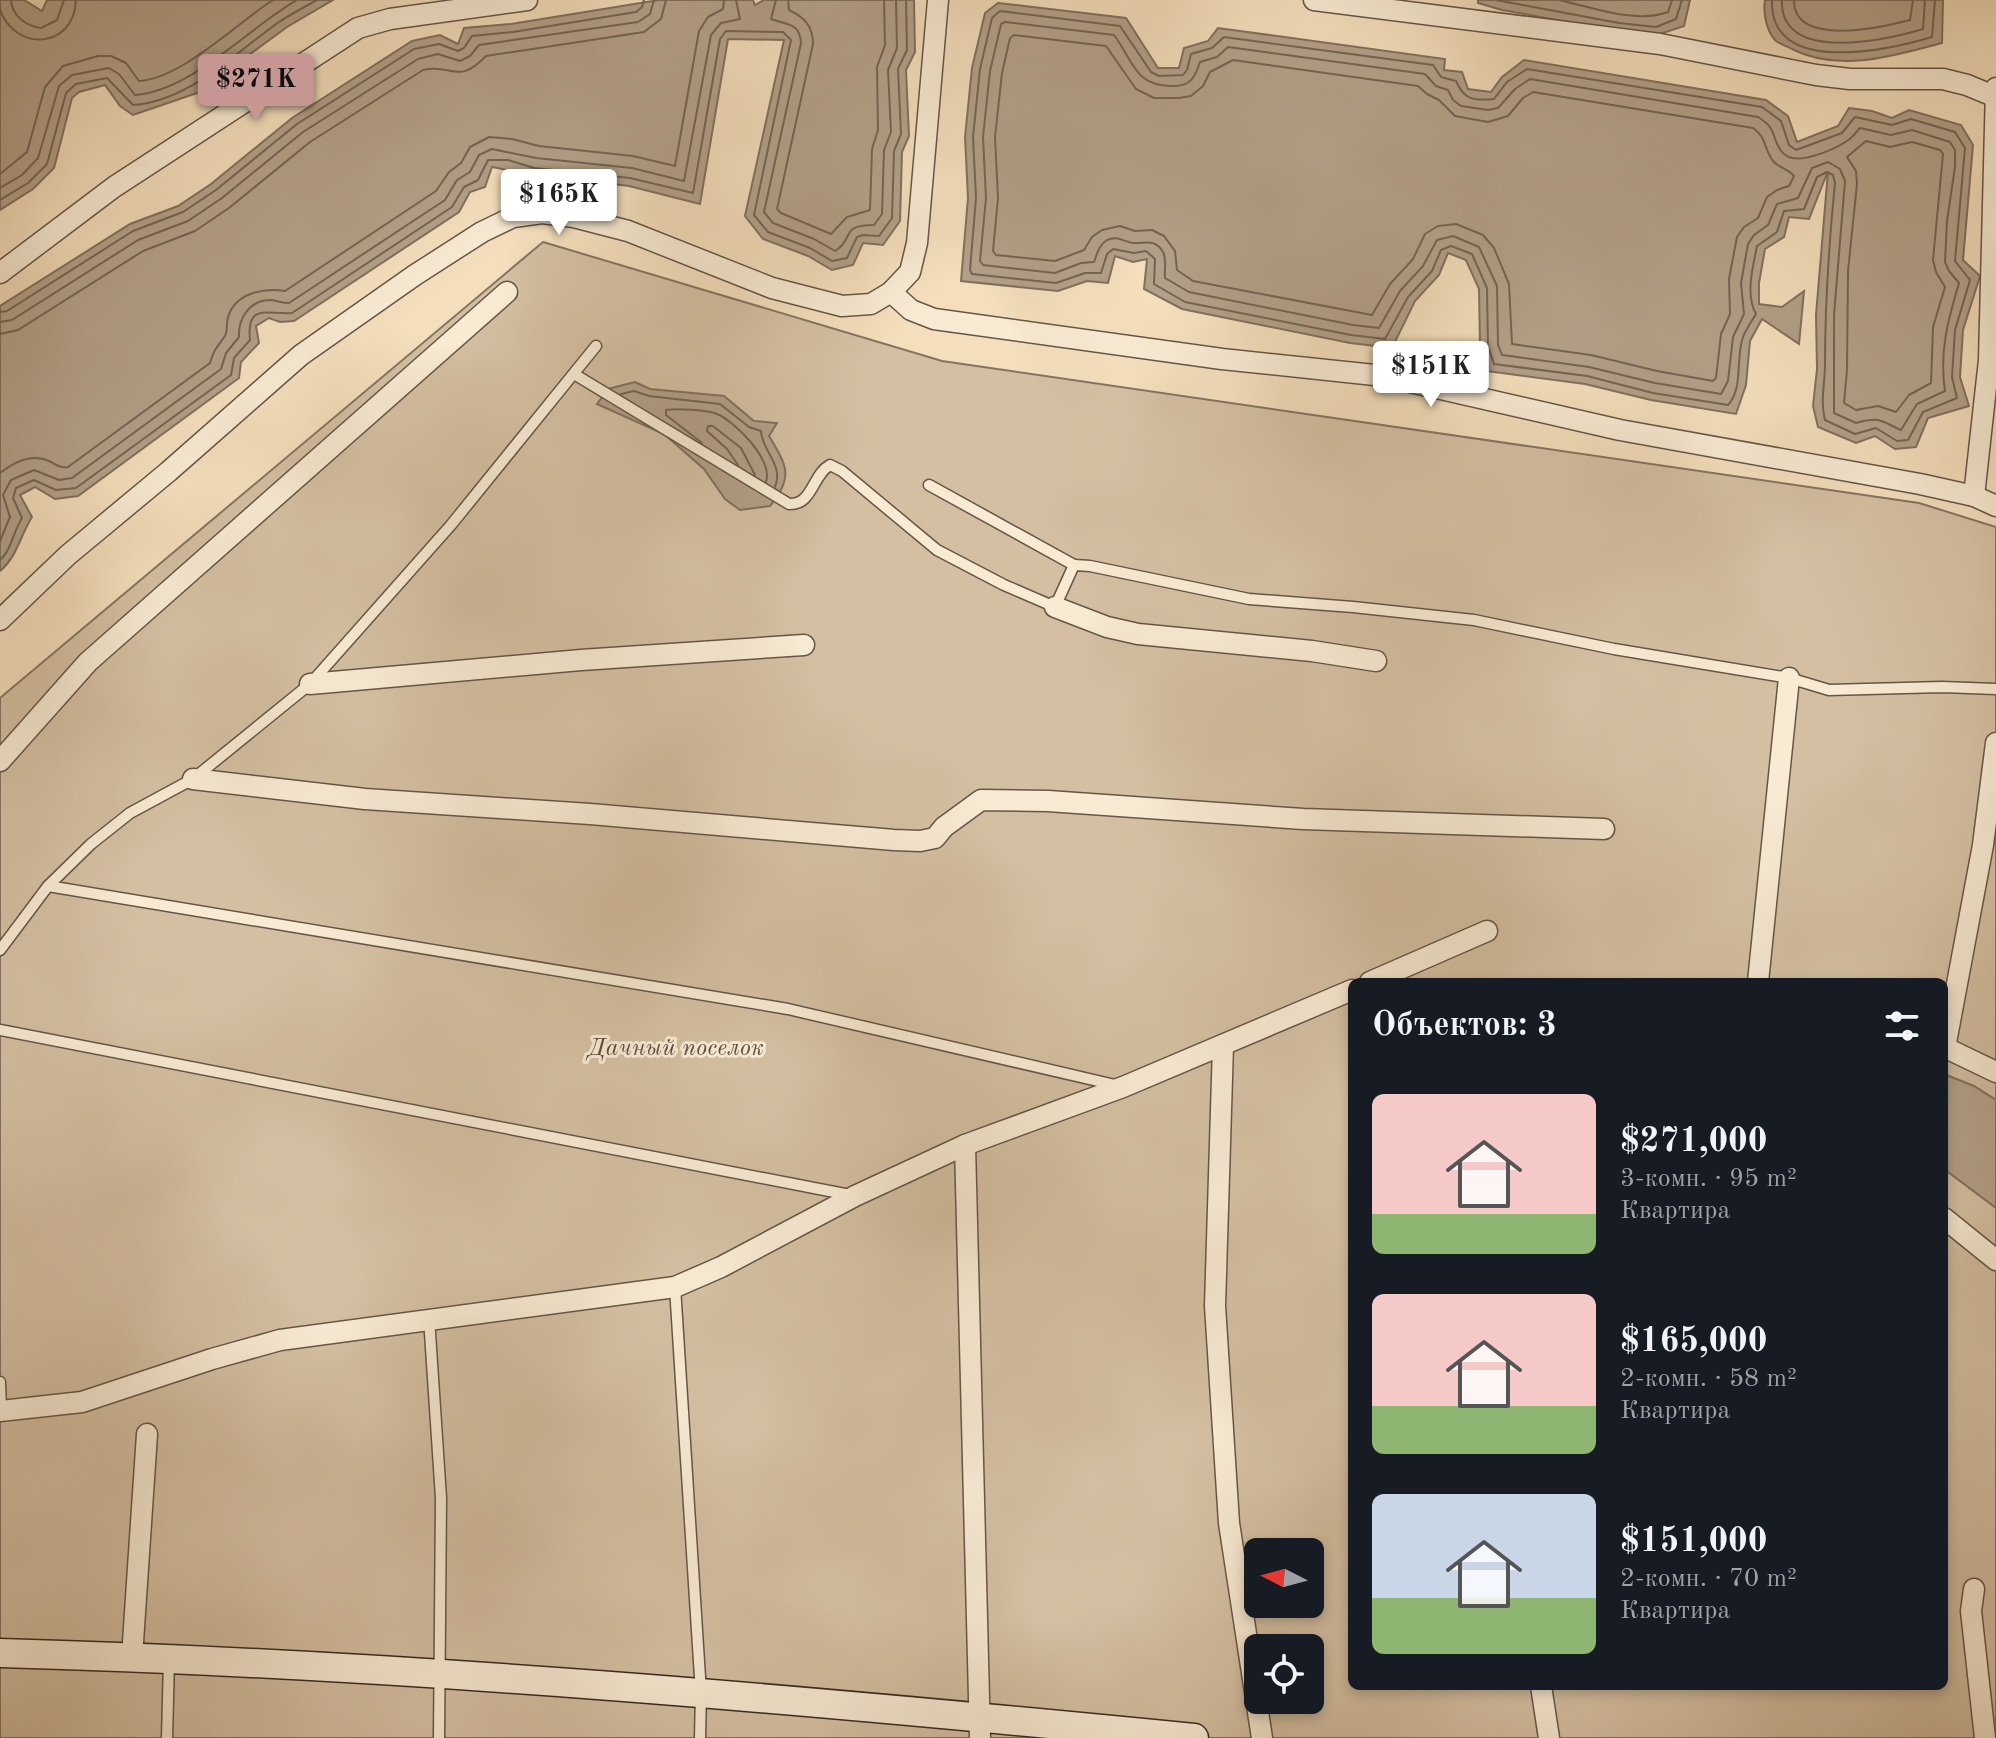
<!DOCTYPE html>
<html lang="ru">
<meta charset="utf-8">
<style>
:root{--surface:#171b24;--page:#242831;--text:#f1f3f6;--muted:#9ea1a6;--accent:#c59692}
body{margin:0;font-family:"Old Standard TT",serif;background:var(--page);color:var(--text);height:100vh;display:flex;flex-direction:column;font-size:30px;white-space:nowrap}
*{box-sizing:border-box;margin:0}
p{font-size:26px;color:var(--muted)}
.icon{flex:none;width:44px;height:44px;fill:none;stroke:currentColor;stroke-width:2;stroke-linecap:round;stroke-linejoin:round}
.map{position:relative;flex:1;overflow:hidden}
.panel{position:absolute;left:1348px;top:978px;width:600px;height:712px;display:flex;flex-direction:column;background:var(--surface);border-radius:12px;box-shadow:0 4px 12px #0003}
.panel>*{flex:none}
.needle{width:52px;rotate:276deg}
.controls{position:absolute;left:1244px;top:1538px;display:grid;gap:16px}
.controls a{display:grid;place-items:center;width:80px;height:80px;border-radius:12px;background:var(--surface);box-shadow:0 4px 12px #0003;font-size:40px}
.price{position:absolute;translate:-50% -68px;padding:0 18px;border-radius:8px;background:#fff;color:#222;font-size:26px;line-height:52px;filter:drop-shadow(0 2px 4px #0008)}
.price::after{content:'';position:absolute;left:50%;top:48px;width:24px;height:18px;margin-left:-12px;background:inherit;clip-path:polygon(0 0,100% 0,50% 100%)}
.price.on{background:var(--accent);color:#111}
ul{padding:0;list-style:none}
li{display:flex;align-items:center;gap:24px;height:200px;padding:0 24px}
li span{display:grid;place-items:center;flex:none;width:224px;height:160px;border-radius:12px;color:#555}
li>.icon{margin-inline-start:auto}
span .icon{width:96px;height:96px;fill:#fffc;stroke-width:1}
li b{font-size:34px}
h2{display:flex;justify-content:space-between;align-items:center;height:96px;padding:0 24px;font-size:34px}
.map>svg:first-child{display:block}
</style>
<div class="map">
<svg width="1996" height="1738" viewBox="0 0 1996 1738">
<rect width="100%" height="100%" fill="#f4debc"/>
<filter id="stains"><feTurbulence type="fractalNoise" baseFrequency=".0025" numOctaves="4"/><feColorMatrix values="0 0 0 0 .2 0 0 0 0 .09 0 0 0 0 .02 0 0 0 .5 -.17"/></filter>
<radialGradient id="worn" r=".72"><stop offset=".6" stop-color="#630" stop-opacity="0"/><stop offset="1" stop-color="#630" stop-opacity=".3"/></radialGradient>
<path fill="#d4bfa2" stroke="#847462" stroke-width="2" fill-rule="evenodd" d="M543,242L942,361L1919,503L1996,527V1738H0V698ZM1352,982H1944V1686H1352ZM1258,1552H1310V1604H1258ZM1258,1648H1310V1700H1258Z"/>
<g fill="#b3a088" stroke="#81705f" stroke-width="2">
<path d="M0,0H24L42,11L47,0H333L287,27L197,93L133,115L120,106L105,85L79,92L72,98L54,168L33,189L0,210Z"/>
<path d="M659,0H753L755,5L764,0H914L915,52L906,70L909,136L902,152L900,221L883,245L863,243L853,265L832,270L808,256L763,239L745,216L784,40L728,39L700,204L629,186L533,175L492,167L485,187L470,192L459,212L294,321L280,322L269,318L256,326L259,343L241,362L239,378L78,496L55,499L35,487L20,495L32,517C20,536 17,557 0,571V306L130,224L178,206L211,184L292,118L412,41L440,35L458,44L464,28L511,24Z"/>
<path d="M1478,0H1690L1684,26L1657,35L1618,31L1502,10L1478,3Z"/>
<path d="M1765,0H1943L1942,43C1893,56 1839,73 1792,49C1787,46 1779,44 1775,40C1766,30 1763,12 1765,0Z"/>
<path d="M998,3L1126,18L1158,68H1179L1184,48L1208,41L1218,28L1445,59L1444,70L1462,72L1468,89L1491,92L1502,77L1524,60L1766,100L1788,116L1797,142L1838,126L1849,108L1872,111L1892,118L1909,110L1961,125L1973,145L1963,260L1980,276L1963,330L1960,377L1969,406L1928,418L1916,447L1895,449L1875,436L1856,443L1818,427L1813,406L1817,369L1816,315L1828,171L1809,219L1789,217L1784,237L1765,249L1759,283V304L1782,307L1804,291L1799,344L1762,319L1750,341L1746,385L1736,414L1651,400L1585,384L1487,371L1480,347L1479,289L1466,260L1448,253L1439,275L1415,301L1392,348L1350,343L1182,309L1144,289L1147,259L1133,262L1115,256L1108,283L1087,281L1058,291L961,281L968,198L965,137L972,68L985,13Z"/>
<path d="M635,382L650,389L724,396L754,421L777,423L769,436C787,466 794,477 770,506L740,510L725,499L704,469L664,434L597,404L608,389Z"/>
<path d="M1944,1074L1974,1086L1996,1100V1208L1944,1169Z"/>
</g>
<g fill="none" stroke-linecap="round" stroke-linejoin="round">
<g stroke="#746455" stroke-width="2">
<path d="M11,0C12,16 26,26 41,28L57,20L64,0"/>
<path d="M776,0L771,19C786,25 800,22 801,43L764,212L773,223L814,239L835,251C855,239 839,225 874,225L882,214L884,150L891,132L888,70L897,48L896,0"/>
<path d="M788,0L789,10C804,17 813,26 813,44L777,209L781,213L831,234L847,217L870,210L872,149L878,130L877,67L885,45L884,0"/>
<path d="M1496,0L1619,23L1656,27L1676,19L1682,0"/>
<path d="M1559,0C1591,7 1636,24 1668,12L1672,0"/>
<path d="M1772,0C1769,77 1888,50 1932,37L1935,0"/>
<path d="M1782,0C1779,64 1886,40 1923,29L1925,0"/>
<path d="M1794,0C1793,48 1883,27 1910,20L1913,0"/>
<path d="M0,9C14,52 74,50 76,0"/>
<path d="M1000,11L1120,26L1151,72L1159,76L1183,75L1187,70L1191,54L1212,48L1224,37L1433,65L1441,77L1456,81C1464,100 1474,101 1494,99L1507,82L1527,69L1762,107L1781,121L1789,145L1796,150L1842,133L1855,117L1892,125L1911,119L1955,132L1965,148L1955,261L1970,280L1955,330L1952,377L1957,398L1923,412L1908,440L1897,441L1876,428L1855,434L1825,420C1820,401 1825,384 1825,364C1825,303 1829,244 1835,183L1833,175L1827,172L1817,177L1804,209L1784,211L1777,232L1757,246C1753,267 1745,294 1756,314C1752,321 1746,329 1743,337C1735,359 1744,387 1728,405L1653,393L1587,376L1494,364L1488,346L1487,288L1472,254L1451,246L1441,250L1432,271L1408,297L1385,339L1351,335L1185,302L1154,284L1155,259L1146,251L1134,253L1113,249L1107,254L1101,273H1085L1056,283L972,274L970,270L976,198L973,137L980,69L992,18Z"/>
<path d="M1005,22L1114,35C1134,62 1135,87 1174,86C1191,86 1195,77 1200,62L1217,57L1228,47L1425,74L1436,86L1448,90L1453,100L1461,106L1488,110L1498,108L1515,89L1530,79L1758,117C1779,130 1770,137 1782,152C1794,168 1833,150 1847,141C1852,138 1856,132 1860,128L1891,135L1912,130L1950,142L1955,150V167L1947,221L1945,262L1949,271L1959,283C1948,320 1939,352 1945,391L1917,404L1901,430C1880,421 1881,416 1856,423L1834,413V315L1845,181L1840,169L1828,162L1812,168L1798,198L1777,204L1768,225L1754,235L1748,244L1741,283L1744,314L1733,337L1728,381L1721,394L1655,383L1589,367L1502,355L1498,345L1497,286L1479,247L1453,236L1437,240L1423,266L1400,291L1379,328L1353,325L1189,292L1165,278C1164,269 1167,260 1163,252C1155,238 1145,244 1133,243C1124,242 1118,235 1107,240C1099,245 1097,254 1094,262L1081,263L1055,273L983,265L980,261L986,198L983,137L990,71L1001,24Z"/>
<path d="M1014,35L1106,46L1136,89L1154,98H1179L1191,96L1203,86L1210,72L1233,60L1418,86L1427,94L1439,100L1455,116L1488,122L1508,116L1523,98L1533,92L1753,128C1766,136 1764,149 1773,161C1779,168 1789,169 1794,176L1789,186L1777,190L1767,197L1758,218L1744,227L1737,237L1729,279L1730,314L1721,334L1716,378L1713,381L1657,371L1591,355L1512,344L1509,284L1494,248L1483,235L1456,224L1438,226L1425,234L1413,259L1390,284L1372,315L1193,281L1177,270L1175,251L1164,236L1152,230L1135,231L1120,226L1102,230L1092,237L1084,250L1055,261L996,255L993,251L998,198L995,137L1002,73L1010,38Z"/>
<path d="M1866,141L1890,147L1912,142L1940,150L1943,154L1933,260L1936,272L1945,287L1933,327L1931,383L1909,395L1896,412L1878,406L1856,410L1844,403L1847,370L1848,271L1857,184L1856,171L1847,157Z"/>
<path d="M0,174L27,152L45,87L63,66L98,56H111L126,63L139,81C181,79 237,23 273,0"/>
<path d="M0,188L22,175L38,158L59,86L72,75L109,68L119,74L135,95C193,90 248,28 297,0"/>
<path d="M0,200L28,183L47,164L66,93L76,84L107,78L133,105C189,101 235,53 279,22C291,14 304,7 317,0"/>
<path d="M0,312L7,311L133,231L183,212L216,190L297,124L414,49L439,44L458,51L464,48L472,36L513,32L636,12L642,7L644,0"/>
<path d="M0,322L12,320L138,240L188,221L222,198L303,132L418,59L438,54L460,61L470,56L479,45L638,22L650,14L654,0"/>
<path d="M0,334L18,330L143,251L195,231L229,208L310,142L423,70C453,63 457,86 486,56L644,32L661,19L666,0"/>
<path d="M621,394L634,391L649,396L720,404L749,427L761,431C762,452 784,464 775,487"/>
<path d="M702,443L666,415V410C676,408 708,410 717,414C736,422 773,460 766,482"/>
<path d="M738,465L727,449L707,431L708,426H713L741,448L755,475"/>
<path d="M0,473C14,462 32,453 49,461C57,465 59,468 68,467L210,363C213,351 218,346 225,336C228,330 226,324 228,317C236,292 264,288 285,291L436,191L449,172L461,163L470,147L489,137L512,139L539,146L633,156L675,166L699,31L708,17L723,9L724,0"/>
<path d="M0,541L10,517L3,495L11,480L34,470L59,480L72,478L221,369L226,353L239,337C238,320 248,301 269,300C276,300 281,303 289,303L445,200L457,180L470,172L479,155L492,149L536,158L632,168L684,181L711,35L721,23L740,19L736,0"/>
<path d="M0,560C11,551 14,530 22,518L13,498L16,488L34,480L56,490L76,488L231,375L234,358L250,340C246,302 268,315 292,313L452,207L464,187L478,180L488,160H508L534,168L630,178L693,193L720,39L726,31L783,32L791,40L754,215L768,232L810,248L832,261L847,258L857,237L863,235L879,236L892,218L894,151L901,134L898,69L907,50L906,0"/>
</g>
<g stroke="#655648" stroke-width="13">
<g id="lane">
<path d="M574,374L789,504C813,505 812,475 830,465L842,471L937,550L1004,585L1055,607L1074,565L1090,566L1249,599L1353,607L1474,620L1614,649L1789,678L1829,690L1942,687L1996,689"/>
<path d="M929,485L1074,565"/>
<path d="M48,886L788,1009L1115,1085"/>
<path d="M0,950L48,886L91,844L130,813L193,779L310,684L451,525L596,346"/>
<path d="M0,1030L850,1195"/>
<path d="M675,1287L701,1693L700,1738"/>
<path d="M429,1318L441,1498L439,1738"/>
<path d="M0,1382L1,1411"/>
<path d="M167,1738L169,1660"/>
</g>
</g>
<g stroke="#655648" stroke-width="23">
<g id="street">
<path d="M1314,0L1660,44L1816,75L1850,79H1943L1967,85L1996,97"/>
<path d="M0,273L114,187L358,28L390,19L527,0"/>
<path d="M891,292L911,310L934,319L1222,359L1384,376L1620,430L1920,484L1974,496L1996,506"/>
<path d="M1974,496L1989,360L1996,88"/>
<path d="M1055,607L1107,627L1138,634L1312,651L1376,661"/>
<path d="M0,620L68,555L168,472L301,355L415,275L482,232L513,217L542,213L574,217L628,231L772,288L842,306L871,304L891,292L910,272L917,243L938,0"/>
<path d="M310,684L581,660L804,645"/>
<path d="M0,761L88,662L507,292"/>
<path d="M193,779L365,799L590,814L894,840L920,841L935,838L944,827L981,800L1048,801L1303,819L1604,829"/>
<path d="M1370,982L1487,931"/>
<path d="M1758,982L1789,678"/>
<path d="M1223,1045L1215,1306L1229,1523L1262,1738"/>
<path d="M1944,1047L1996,1072"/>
<path d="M1945,1048L1983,845L1996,743"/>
<path d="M965,1145L980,1738"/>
<path d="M1944,1218L1996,1260"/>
<path d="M0,1411L82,1402L212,1359L280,1340L675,1287L721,1267L855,1196L965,1145L1123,1087L1352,990"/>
<path d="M1974,1589L1971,1611L1985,1738"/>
<path d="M132,1657L147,1434"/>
<path d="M1541,1686L1549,1738"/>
</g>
</g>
<g stroke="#352922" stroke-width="31">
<path id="secondary" d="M0,1653C399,1664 797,1699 1194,1738"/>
</g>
<use href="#lane" stroke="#f8ead3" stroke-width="10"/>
<use href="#street" stroke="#f8ead3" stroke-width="20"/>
<use href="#secondary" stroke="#f8ead3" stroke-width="28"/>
</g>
<g text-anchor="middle" stroke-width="6" stroke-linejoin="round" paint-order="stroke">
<g font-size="24" font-style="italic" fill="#5d4e42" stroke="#f8ead3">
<text x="676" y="1055">Дачный поселок</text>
</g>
</g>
<rect width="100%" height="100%" filter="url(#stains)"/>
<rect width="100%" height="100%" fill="url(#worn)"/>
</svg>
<div class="controls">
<a><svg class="needle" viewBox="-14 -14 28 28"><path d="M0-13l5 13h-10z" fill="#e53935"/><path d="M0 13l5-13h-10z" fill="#9ea1a6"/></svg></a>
<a><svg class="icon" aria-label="locate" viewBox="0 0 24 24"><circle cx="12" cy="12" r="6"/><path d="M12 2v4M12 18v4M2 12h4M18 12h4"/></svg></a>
</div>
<b class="price on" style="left:256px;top:122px">$271K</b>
<b class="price" style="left:559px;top:237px">$165K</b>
<b class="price" style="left:1431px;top:409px">$151K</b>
<section class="panel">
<h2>Объектов: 3<svg class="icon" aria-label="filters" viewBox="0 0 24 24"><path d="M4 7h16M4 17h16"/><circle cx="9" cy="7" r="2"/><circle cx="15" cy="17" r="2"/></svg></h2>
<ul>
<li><span style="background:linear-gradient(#f6c9c9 75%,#8fb573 0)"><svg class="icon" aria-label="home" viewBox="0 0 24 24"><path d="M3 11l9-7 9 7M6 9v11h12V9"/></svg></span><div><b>$271,000</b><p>3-комн. · 95 m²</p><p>Квартира</p></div></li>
<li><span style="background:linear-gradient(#f6c9c9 70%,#8fb573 0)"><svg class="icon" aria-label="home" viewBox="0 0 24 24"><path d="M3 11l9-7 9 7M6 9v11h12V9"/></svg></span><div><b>$165,000</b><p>2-комн. · 58 m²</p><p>Квартира</p></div></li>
<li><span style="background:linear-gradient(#c9d6e8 65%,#8fb573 0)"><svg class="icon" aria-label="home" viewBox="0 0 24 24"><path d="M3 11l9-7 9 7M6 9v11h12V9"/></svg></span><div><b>$151,000</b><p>2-комн. · 70 m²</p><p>Квартира</p></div></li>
</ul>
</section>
</div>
